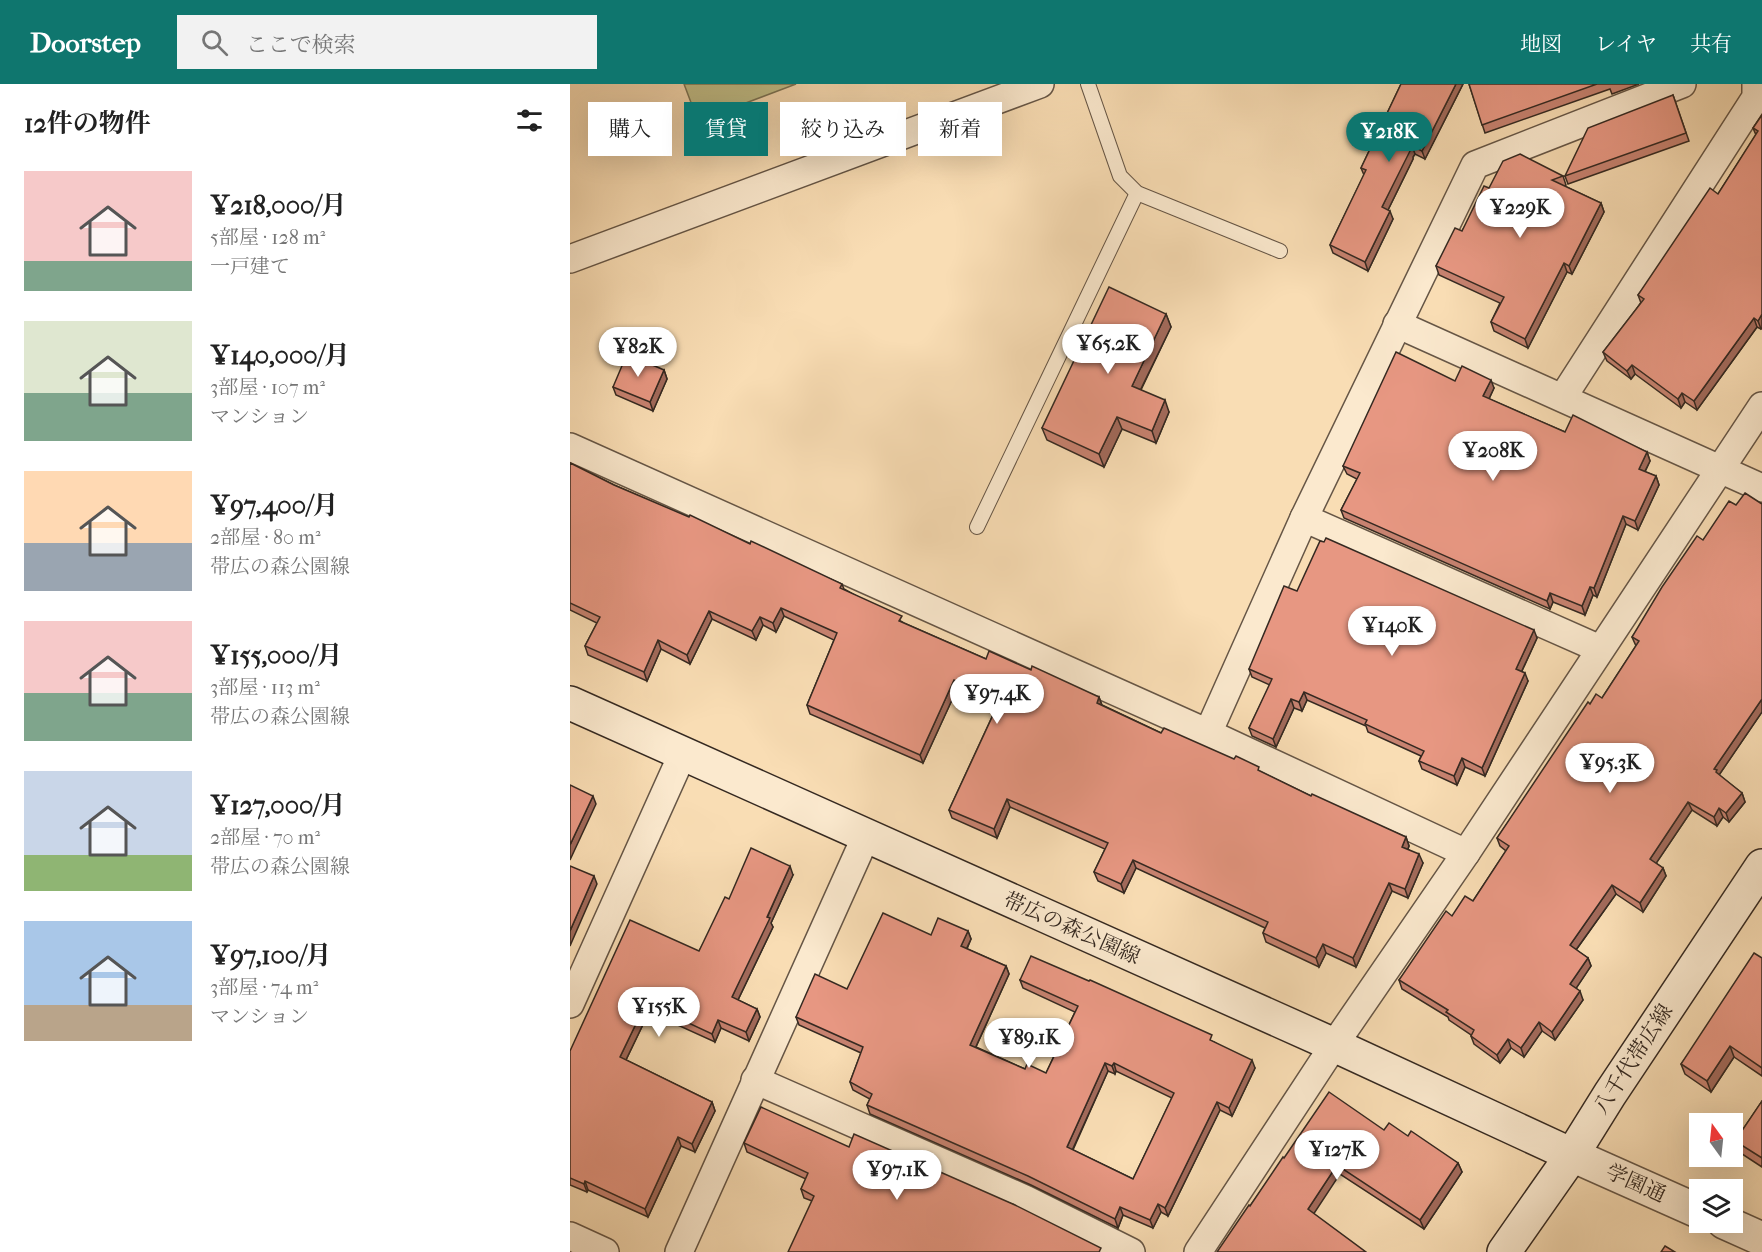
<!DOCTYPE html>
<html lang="ja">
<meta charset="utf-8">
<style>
:root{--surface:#fff;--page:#f2f2f2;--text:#222;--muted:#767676;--accent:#0f766e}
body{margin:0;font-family:"IM FELL French Canon","Noto Serif JP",serif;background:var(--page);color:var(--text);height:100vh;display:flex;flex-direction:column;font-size:22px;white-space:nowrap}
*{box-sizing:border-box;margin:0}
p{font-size:20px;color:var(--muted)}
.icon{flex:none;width:33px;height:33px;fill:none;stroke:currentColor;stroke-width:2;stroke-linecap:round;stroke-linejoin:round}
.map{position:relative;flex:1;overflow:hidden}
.drawer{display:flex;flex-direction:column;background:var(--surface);width:570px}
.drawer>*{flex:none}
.top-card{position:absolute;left:18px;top:18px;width:570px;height:54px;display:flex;gap:12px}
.needle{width:39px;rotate:345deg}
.tools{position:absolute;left:1119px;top:1029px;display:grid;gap:12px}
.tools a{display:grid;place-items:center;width:54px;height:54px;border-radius:0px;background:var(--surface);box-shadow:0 6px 24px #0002;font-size:30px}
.price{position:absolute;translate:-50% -51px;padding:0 14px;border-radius:21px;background:#fff;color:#222;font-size:20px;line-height:39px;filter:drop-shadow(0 2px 3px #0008)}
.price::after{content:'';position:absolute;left:50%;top:36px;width:18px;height:14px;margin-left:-9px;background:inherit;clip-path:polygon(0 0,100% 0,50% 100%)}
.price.selected{background:var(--accent);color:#fff}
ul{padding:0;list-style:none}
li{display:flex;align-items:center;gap:18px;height:150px;padding:0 24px}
li span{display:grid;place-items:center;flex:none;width:168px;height:120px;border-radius:0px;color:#555}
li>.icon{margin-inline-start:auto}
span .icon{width:72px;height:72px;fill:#fffc;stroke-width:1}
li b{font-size:26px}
h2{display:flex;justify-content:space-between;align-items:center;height:72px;padding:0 24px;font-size:26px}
.tag{padding:0 21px;border-radius:0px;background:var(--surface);box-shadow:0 6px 24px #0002;font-size:21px;line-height:54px}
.tag.selected{background:var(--accent);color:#fff}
header{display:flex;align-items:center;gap:36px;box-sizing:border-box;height:84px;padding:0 30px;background:var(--accent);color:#fff}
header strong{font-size:28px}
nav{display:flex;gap:33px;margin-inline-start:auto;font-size:21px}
.search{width:420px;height:54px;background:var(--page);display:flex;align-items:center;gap:15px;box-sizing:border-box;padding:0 21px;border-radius:0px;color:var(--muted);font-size:22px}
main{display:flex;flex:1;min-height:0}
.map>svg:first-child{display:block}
</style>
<header>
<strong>Doorstep</strong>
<div class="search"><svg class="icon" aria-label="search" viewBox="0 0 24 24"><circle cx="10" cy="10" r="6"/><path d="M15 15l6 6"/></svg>ここで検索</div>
<nav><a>地図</a><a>レイヤ</a><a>共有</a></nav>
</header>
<main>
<section class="drawer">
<h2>12件の物件<svg class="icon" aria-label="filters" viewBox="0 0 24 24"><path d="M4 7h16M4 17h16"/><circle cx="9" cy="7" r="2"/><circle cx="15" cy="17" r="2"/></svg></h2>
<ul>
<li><span style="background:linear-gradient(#f6c9c9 75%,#7fa58c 0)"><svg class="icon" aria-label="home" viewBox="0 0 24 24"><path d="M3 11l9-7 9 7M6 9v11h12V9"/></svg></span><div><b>¥218,000/月</b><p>5部屋 · 128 m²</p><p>一戸建て</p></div></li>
<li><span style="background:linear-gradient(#dfe7d0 60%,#7fa58c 0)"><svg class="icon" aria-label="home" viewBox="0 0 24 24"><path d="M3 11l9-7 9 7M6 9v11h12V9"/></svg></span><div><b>¥140,000/月</b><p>3部屋 · 107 m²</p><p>マンション</p></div></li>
<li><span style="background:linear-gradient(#ffd9b3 60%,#9aa5b1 0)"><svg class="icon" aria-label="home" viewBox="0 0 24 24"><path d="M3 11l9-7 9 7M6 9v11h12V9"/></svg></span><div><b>¥97,400/月</b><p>2部屋 · 80 m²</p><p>帯広の森公園線</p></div></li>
<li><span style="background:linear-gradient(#f6c9c9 60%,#7fa58c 0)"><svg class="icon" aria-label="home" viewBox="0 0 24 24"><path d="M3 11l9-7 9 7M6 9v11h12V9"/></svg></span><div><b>¥155,000/月</b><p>3部屋 · 113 m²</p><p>帯広の森公園線</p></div></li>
<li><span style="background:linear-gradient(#c9d6e8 70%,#8fb573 0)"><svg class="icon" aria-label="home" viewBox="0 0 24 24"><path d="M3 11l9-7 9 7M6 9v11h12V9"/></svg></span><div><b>¥127,000/月</b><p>2部屋 · 70 m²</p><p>帯広の森公園線</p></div></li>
<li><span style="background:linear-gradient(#a9c7e8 70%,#b9a48a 0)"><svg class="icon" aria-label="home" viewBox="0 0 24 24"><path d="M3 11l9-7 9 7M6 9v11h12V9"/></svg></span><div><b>¥97,100/月</b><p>3部屋 · 74 m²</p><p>マンション</p></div></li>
</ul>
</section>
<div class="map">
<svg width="1192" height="1168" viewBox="0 0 1192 1168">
<rect width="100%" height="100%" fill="#f9ddb4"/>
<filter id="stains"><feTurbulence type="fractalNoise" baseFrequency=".00333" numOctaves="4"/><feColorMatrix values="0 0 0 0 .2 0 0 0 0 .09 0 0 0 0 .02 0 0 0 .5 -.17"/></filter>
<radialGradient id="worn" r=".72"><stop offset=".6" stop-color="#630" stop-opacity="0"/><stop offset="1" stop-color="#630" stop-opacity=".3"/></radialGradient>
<path fill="#c2c08a" stroke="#7c7456" stroke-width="1.5" d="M114,0H226L128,37Z"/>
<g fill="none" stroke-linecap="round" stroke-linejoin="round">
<g stroke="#665646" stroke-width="16">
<g id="service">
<path d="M518,0L550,92L567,109L710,167"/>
<path d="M407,443L567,109"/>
</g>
</g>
<g stroke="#665646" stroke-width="30">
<g id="minor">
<path d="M0,175L470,0"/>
<path d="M827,240L1192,404"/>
<path d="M993,313L1186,13V0"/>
<path d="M0,363L638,649L896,769"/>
<path d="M734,434L1030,565"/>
<path d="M638,649L734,434L905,81L1112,0"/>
<path d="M0,920L113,669"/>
<path d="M185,996L455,1115L561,1168"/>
<path d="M0,1152L35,1168"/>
<path d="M109,1168L296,752"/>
<path d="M628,1168L764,961L896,769L1192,322"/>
</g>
</g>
<g stroke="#665646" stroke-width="36">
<g id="tertiary">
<path d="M1002,1071L1130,1128"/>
<path d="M1154,1138L1192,1155"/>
</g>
</g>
<g stroke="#352921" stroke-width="36">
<g id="secondary">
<path d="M0,619L764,961L1002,1071"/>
<path d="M934,1168L1002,1071L1040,1010L1192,782"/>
</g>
</g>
<use href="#service" stroke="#fbe9ce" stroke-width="14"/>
<use href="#minor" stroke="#fbe9ce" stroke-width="27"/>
<use href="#tertiary" stroke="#fbe9ce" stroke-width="33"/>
<use href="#secondary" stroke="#fbe9ce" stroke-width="33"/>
</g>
<g fill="#c78270" stroke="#352921" stroke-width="1.5" fill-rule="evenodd">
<path d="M831,0H893L855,75L845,70L843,73V75L818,126L823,135L798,187L763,169L760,161L794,91L791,84Z"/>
<path d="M899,0H1069L1042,10L1040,5L915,49Z"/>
<path d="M1103,11L1119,57L998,100L995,92Z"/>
<path d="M1192,31V244L1191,245L1187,243L1127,326L1115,318L1111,324L1065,290L1061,295L1037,277L1033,268L1071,219L1068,211L1148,110L1186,51L1183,44Z"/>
<path d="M993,92L996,101L994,102L1031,119L1034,128L1002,190L997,188L958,264L924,247L921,238L930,219L869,191L866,182L892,147L919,104Z"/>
<path d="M596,230L601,243L571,306L599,328L586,359L552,345L534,383L477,356L472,344Z"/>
<path d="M94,286L97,295L83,327L46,311L43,303Z"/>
<path d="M885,297L924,304L919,315L995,348L1077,368L1080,377L1075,388L1086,392L1089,401L1068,446L1056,440L1027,513L1023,511L1015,531L983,518L980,525L774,434L771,426L787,395L777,390L773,382Z"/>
<path d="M0,379L44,401L272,500L274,505L334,539L416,575L461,586L529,613L532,621L591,649L691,688L741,712L836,753L839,762L838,765L853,779L838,814L822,807L786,883L756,869L749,883L696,858L693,849L695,844L566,784L554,809L528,797L524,788L535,765L440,723L427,754L382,734L379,726L427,622L387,605L353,679L240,630L237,621L264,556L214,532L206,548L193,541L186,556L142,535L120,580L91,565L77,597L18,571L15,562L27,539L0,526Z"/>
<path d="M1192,420V628L1149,691L1172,709L1175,718L1159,738L1153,733L1147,742L1122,726L1086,779L1093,784L1096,792L1073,828L1046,810L1006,866L1018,874L1021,882L1006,904L1013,916L985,956L972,947L954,973L941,964L930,979L904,960L901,952V951L879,936L878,933L832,905L829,896L882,832L903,817L936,767L930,762L927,754L1020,620L1032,614L1066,562L1062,553L1133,456L1166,421Z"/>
<path d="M727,507L967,554L952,587L958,597L915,692L895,683L887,701L852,685L849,677L851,672L798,648L796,642L737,616L732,627L724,624L706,663L682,652L679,644L700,601L682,593L679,585Z"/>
<path d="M223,791L201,839L203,843L168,916L187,925L190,933L179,957L151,944L145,958L79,928L56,976L142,1018L145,1027L125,1068L111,1062L78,1133L18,1106L17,1108L0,1101V967L129,867L159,815Z"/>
<path d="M398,847L401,855L397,865L436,882L439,890L406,963L455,985L476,989L505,928L453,904L450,896L644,958L685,984L662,1032L650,1026L598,1132L591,1128L583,1144L553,1131L548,1144L461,1101L300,1030L297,1021L300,1015L283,1006L280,998L291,969L229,941L226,933L277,905L361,851ZM538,987L545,990L546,987L602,1014L563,1095L503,1066Z"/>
<path d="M1192,874V992L1164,973L1141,1008L1115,990L1111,980Z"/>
<path d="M1192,1017V1083L1169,1068L1165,1057Z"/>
<path d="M838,1052L888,1079L892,1088L854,1145L770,1090L680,1122L714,1074Z"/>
<path d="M174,1059L279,1063L445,1121L242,1117L234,1114L231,1105L236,1095L177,1068Z"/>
</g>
<g fill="#a26a5b" stroke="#352921" stroke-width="1.5">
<path d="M886,0H893L855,75L852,67Z"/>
<path d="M842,62L845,70L843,73V75L815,132L812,123L839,66Z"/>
<path d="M1031,119L1034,128L1002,190L999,182Z"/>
<path d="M820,127L823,135L798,187L795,178Z"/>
<path d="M994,179L997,188L958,264L955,255Z"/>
<path d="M596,230L601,243L566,315L562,302Z"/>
<path d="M1192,230V244L1191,245L1188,237Z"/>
<path d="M1184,234L1187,243L1127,326L1124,317Z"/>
<path d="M1062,281L1065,290L1061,295L1057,287Z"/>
<path d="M94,286L97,295L83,327L80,318Z"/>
<path d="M921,296L924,304L916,321L913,312Z"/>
<path d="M1112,309L1115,318L1111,324L1108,315Z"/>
<path d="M595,316L599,328L586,359L582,347Z"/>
<path d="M547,333L552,345L534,383L529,370Z"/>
<path d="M1077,368L1080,377L1072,393L1069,385Z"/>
<path d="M1086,392L1089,401L1068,446L1065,437Z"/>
<path d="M1053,432L1056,440L1027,513L1024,504Z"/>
<path d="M1020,503L1023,511L1015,531L1012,522Z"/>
<path d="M980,509L983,518L980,525L977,517Z"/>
<path d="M211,524L214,532L206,548L203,539Z"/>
<path d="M139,527L142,535L120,580L117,571Z"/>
<path d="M190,533L193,541L186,556L182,547Z"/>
<path d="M964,546L967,554L949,593L946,585Z"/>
<path d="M88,556L91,565L77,597L74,588Z"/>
<path d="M955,589L958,597L915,692L912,684Z"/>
<path d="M384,596L387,605L353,679L350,671Z"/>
<path d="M734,608L737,616L732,627L729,618Z"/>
<path d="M529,613L532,622L527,619Z"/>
<path d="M721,615L724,624L706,663L703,655Z"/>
<path d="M1192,615V628L1149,691V697L1144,685Z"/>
<path d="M892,674L895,683L887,701L884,692Z"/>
<path d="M1172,709L1175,718L1159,738L1156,729Z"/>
<path d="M23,712L26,720L0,776V761Z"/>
<path d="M437,715L440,723L427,754L424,745Z"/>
<path d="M1118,718L1122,726L1083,784L1080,775Z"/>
<path d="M1149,724L1153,733L1147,742L1144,733Z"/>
<path d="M836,753L839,762L835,772L832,763Z"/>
<path d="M849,770L853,779L838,814L835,805Z"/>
<path d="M563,776L566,784L554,809L551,800Z"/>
<path d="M220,782L223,791L201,839L203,843L165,922L162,913Z"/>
<path d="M1093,784L1096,792L1073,828L1070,819Z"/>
<path d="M24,792L27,800L0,862V847Z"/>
<path d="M819,799L822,807L786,883L783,874Z"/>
<path d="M1042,801L1046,810L1003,870L1000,861Z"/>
<path d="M398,847L401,855L394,870L391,862Z"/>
<path d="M753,860L756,869L749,883L746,874Z"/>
<path d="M1018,874L1021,882L1003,909L1000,900Z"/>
<path d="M436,882L439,890L403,969L400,961Z"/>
<path d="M1010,907L1013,916L985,956L982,948Z"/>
<path d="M76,919L79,928L53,982L50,973Z"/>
<path d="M187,925L190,933L179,957L176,948Z"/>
<path d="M148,936L151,944L145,958L142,950Z"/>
<path d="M969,938L972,947L954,973L951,964Z"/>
<path d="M938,955L941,964L930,979L927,971Z"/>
<path d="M1160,962L1164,973L1141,1008L1137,997Z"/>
<path d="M682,976L685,984L662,1032L659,1024Z"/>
<path d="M535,979L538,987L500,1071L497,1063Z"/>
<path d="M544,979L546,987L545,990L542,982Z"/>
<path d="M142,1018L145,1027L125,1068L122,1060Z"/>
<path d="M647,1018L650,1026L598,1132L595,1124Z"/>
<path d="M108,1053L111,1062L78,1133L75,1125Z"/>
<path d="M888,1079L892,1088L854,1145L850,1136Z"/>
<path d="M767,1081L770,1090L741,1134L738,1125Z"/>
<path d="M15,1097L18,1106L17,1108L14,1100Z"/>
<path d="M588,1120L591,1128L583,1144L580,1136Z"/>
<path d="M550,1123L553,1131L548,1144L545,1135Z"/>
</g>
<g fill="#e79782" stroke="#352921" stroke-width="1.5" fill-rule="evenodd">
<path d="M831,0H886L852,67L842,62L839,66L840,67L812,123L820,127L795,178L760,161L796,86L791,84Z"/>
<path d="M899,0H1027L912,41Z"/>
<path d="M1103,11L1116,49L995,92L1018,44Z"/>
<path d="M1192,31V230L1188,237L1184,234L1124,317L1112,309L1108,315L1062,281L1057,287L1033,268L1074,215L1068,211L1140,104L1148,110L1188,47L1183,44Z"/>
<path d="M950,70L993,92L982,96L1031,119L999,182L994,179L955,255L921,238L934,213L866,182L885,144L892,147L914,102L919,104L933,77Z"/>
<path d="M539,203L596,230L562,302L595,316L582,347L547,333L529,370L472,344Z"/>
<path d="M826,268L885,297L892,282L921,296L913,312L995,348L1003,331L1077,368L1069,385L1086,392L1065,437L1053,432L1024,504L1020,503L1012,522L980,509L977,517L771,426L790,389L773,382Z"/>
<path d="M57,270L94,286L80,318L43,303Z"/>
<path d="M0,379L44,401L119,433L120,431L180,460L181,457L272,500L270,504L332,532L329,537L416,575L419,567L461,586L462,582L529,613L527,619L591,649L594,644L664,675L666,672L689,683L688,686L741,712L742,710L836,753L832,763L849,770L835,805L819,799L783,874L753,860L746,874L693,849L698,838L563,776L551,800L524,788L538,759L437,715L424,745L379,726L430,616L384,596L350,671L237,621L267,549L211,524L203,539L190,533L182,547L139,527L117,571L88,556L74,588L15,562L30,533L0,519Z"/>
<path d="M1175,409L1192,420V615L1144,685L1147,686L1146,688L1172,709L1156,729L1149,724L1144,733L1118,718L1080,775L1093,784L1070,819L1042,801L1000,861L1018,874L1000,900L1010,907L982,948L969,938L951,964L938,955L927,971L901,952L904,946L876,928L878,926L829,896L876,827L882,832L895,812L903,817L939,762L927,754L1018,618L1020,620L1026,610L1032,614L1069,557L1062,553L1092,503L1127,452L1133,456L1159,417L1166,421Z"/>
<path d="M756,454L964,546L946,585L955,589L912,684L892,674L884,692L849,677L854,667L795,640L797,636L734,608L729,618L721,615L703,655L679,644L702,595L679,585L714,502L727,507L750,457L754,458Z"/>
<path d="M0,701L23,712L0,761Z"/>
<path d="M181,764L220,782L197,833L200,834L162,913L187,925L176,948L148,936L142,950L76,919L50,973L142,1018L122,1060L108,1053L75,1125L15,1097L14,1100L0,1094V967L60,836L129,867L155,813L159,815Z"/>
<path d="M0,782L24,792L0,847Z"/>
<path d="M313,829L361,851L368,834L398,847L391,862L436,882L400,961L455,985L457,980L476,989L508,922L450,896L461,872L519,897L520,896L642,951L640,956L682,976L659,1024L647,1018L595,1124L588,1120L580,1136L550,1123L545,1135L458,1092L297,1021L302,1010L280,998L293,963L226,933L245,890L277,905ZM535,979L542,982L544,979L604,1009L563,1095L497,1063Z"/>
<path d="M1184,869L1192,874V984L1160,962L1137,997L1111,980Z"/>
<path d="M759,1008L814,1046L819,1039L838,1052L841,1047L888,1079L850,1136L767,1081L738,1125L796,1168H647L679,1121L680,1122L713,1073L714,1074Z"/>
<path d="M1192,1017V1074L1165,1057Z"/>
<path d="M191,1023L279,1063L284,1050L445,1121L531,1164L529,1168H218L244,1112L231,1105L238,1089L174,1059Z"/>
<path d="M1095,1162L1105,1168H1091Z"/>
</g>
<g text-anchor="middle" stroke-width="4.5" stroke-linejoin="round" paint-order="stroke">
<g font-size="21" fill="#352921" stroke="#fbe9ce">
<text transform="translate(502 844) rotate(24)" y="7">帯広の森公園線</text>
<text transform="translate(1063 975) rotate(-57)" y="7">八千代帯広線</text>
<text transform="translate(1066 1099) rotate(24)" y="7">学園通</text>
</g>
</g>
<rect width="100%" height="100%" filter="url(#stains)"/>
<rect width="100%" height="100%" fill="url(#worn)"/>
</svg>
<div class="tools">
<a><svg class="needle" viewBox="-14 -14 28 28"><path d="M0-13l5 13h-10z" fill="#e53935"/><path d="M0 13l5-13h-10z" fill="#767676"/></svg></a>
<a><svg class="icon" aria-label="layers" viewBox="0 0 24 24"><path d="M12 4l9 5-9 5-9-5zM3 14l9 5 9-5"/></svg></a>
</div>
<b class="price selected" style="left:819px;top:79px">¥218K</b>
<b class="price" style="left:950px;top:155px">¥229K</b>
<b class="price" style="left:538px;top:291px">¥65.2K</b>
<b class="price" style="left:68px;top:294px">¥82K</b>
<b class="price" style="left:923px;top:398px">¥208K</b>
<b class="price" style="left:822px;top:573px">¥140K</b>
<b class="price" style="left:427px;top:641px">¥97.4K</b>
<b class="price" style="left:1040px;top:710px">¥95.3K</b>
<b class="price" style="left:89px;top:954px">¥155K</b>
<b class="price" style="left:459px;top:985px">¥89.1K</b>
<b class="price" style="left:767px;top:1097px">¥127K</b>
<b class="price" style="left:327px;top:1117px">¥97.1K</b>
<div class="top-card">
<a class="tag">購入</a>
<a class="tag selected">賃貸</a>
<a class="tag">絞り込み</a>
<a class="tag">新着</a>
</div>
</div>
</main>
